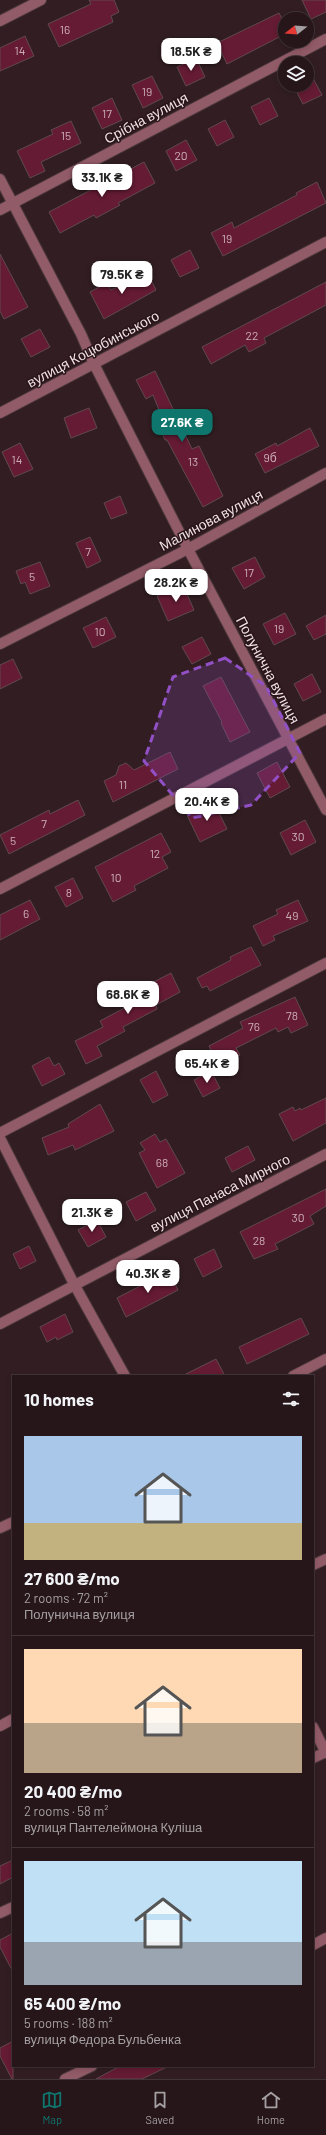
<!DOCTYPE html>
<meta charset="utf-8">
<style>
:root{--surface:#26161a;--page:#322327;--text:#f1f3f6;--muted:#a49fa2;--line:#423539;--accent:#0f766e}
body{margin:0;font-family:Barlow,sans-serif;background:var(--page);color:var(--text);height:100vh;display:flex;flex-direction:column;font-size:15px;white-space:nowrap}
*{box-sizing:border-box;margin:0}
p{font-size:13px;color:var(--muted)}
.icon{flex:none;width:22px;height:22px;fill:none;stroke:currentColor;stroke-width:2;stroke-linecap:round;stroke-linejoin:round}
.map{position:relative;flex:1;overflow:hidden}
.details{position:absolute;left:12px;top:1375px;width:302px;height:692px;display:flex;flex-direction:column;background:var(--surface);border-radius:0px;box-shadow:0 2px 6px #0003,0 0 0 1px var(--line)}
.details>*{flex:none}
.needle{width:26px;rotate:253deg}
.controls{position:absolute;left:278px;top:12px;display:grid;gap:8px}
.controls a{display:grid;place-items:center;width:36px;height:36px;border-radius:50%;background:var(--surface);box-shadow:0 2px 6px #0003,0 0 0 1px var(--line);font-size:20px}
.price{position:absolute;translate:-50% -34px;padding:0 9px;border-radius:8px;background:#fff;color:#222;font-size:13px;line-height:26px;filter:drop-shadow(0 1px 2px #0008)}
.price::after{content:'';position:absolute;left:50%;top:24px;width:12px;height:9px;margin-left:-6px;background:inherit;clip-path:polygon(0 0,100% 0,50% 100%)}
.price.selected{background:var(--accent);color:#fff}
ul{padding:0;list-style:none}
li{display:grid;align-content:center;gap:8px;height:212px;padding:0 12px}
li+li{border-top:1px solid var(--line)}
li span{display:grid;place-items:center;height:124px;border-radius:0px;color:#555}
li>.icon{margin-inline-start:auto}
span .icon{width:72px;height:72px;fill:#fffc;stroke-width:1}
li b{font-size:17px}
h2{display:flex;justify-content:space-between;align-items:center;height:48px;padding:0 12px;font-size:17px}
.menu{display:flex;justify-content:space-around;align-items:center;height:56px;border-top:1px solid var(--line);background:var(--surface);font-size:11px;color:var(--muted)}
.menu a{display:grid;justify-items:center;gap:2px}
.menu .selected{color:var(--accent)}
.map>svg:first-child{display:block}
</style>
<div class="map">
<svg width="326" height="2079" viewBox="0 0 326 2079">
<rect width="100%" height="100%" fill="#321e22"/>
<g fill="#651b34" stroke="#60494e">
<path d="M89,0H114L119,12L111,16L113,22L59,47L48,24L91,4Z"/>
<path d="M302,0H326V12L311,19Z"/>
<path d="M279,13L285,25V34L227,64L217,43Z"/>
<path d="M25,36L34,56L0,71V48Z"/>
<path d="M196,58L205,77L186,86L177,67Z"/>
<path d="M307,67L322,95L303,104L293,85H307Z"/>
<path d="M152,76L163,98L143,108L132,85Z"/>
<path d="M112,98L122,120L102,129L92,108Z"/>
<path d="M269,98L278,116L260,125L251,107Z"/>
<path d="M225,120L234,137L217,146L208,129Z"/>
<path d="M71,121L81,143L41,162L45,171L30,178L17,151L53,134L51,130Z"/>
<path d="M186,140L197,160L176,171L166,151Z"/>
<path d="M144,162L155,183L118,203L120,205L96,218L94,215L60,233L49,212Z"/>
<path d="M317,182L326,203L223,256L211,233L232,222L234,228L297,195L296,193Z"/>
<path d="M190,250L199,268L180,277L171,260Z"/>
<path d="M0,254L28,307L4,319L0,311Z"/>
<path d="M147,272L156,290L104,319L90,292L107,283L111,290Z"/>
<path d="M326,282V305L264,338L266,343L249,352L245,345L211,364L202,347Z"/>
<path d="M40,329L50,347L31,357L21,339Z"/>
<path d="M155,371L192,449L199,446L223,496L203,507L167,440H165L158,424L164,422L153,395L146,399L136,380Z"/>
<path d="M89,408L97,428L71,438L64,418Z"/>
<path d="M310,428L319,446L265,473L255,454L276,443L277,446Z"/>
<path d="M20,443L33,469L14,477L2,452Z"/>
<path d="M120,496L127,513L111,519L104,503Z"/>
<path d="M90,537L101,561L87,568L76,543Z"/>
<path d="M255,557L265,577L244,589L232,568Z"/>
<path d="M40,562L50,586L30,594L25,582L21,584L16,571Z"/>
<path d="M183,585L194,610L168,621L157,596Z"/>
<path d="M285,613L296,634L274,645L263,624Z"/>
<path d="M326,615V634L314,640L306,626Z"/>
<path d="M106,617L116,637L93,648L83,628Z"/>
<path d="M202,637L211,654L192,664L182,647Z"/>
<path d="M13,659L22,678L0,689V665Z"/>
<path d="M312,674L321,692L303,701L294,684Z"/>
<path d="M221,677L250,732L230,742L221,723L222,722L203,686Z"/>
<path d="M170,752L178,769L113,802L104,781L116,775L119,766L126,763L134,770Z"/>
<path d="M277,762L290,787L270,798L257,773Z"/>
<path d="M78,800L85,815L9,854L0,835L49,810L50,814Z"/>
<path d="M214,803L227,829L200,842L187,815Z"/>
<path d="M305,820L316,842L291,855L280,833Z"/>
<path d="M161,833L171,852L162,857L168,868L134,886L136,890L113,902L95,867Z"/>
<path d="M73,878L83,898L66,907L55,887Z"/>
<path d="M30,900L40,919L0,940V915Z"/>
<path d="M298,900L308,921L273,936L275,940L263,946L253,926L278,914L276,910Z"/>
<path d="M251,947L261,965L210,991L207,986L202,988L197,978L231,960L230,957Z"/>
<path d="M171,973L180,992L156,1005L157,1009L123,1027L125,1031L97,1046L102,1056L86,1064L75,1041L103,1027L100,1021L132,1004L125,992L144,982L146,986Z"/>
<path d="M295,997L308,1025L291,1033L288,1027L278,1032L276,1028L236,1048L240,1055L219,1065L209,1046L243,1028L240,1022Z"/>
<path d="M49,1057L54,1066L59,1063L65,1074L42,1086L32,1066Z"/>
<path d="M156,1071L168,1095L153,1103L140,1080Z"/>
<path d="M211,1071L220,1088L203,1097L194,1080Z"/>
<path d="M326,1098V1123L293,1141L279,1114L293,1107L295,1111L300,1108L301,1110Z"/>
<path d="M100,1104L114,1131L75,1150L73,1145L48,1155L42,1138L69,1127L68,1124Z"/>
<path d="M155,1134L160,1142L166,1139L185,1173L157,1188L139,1153L145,1150L140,1143Z"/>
<path d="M248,1146L255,1160L232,1172L225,1158Z"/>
<path d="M326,1189V1206L310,1216L314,1224L275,1244L278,1249L254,1259L240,1232Z"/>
<path d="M146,1192L156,1210L136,1221L126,1202Z"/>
<path d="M97,1220L106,1237L88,1247L78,1230Z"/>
<path d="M29,1246L36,1261L20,1269L13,1254Z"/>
<path d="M214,1249L222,1267L203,1277L194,1259Z"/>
<path d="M169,1271L178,1290L126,1317L117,1298Z"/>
<path d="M65,1314L73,1332L57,1340L56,1337L47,1342L40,1327Z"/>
<path d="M301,1318L309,1334L247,1364L239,1347Z"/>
<path d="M216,1359L225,1376H182Z"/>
<path d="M13,1860V1877L0,1884V1866Z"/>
<path d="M13,1933V1972L0,1947V1940Z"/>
<path d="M13,2041V2079H12L0,2056V2048Z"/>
<path d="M120,2066H169L142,2079H96Z"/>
</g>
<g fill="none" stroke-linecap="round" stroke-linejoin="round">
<g stroke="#4c393d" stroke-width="12">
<g id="minor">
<path d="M0,21L41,0"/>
<path d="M0,179L81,334L94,364L188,549L326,810"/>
<path d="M0,210L326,39"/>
<path d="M0,413L326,242"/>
<path d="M0,644L188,549L326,473"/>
<path d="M0,889L326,719"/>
<path d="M0,1133L326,963"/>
<path d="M0,1138L74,1284L125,1376"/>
<path d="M0,1324L326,1154"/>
<path d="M293,1376L326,1359"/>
<path d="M0,1528L13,1522"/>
<path d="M313,1565L326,1559"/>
<path d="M0,1726L13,1719"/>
<path d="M313,1727L326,1753"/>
<path d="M313,1758L326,1752"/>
<path d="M0,1913L13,1907"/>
<path d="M313,1945L326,1938"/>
<path d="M65,2079L92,2066"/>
</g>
</g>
<use href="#minor" stroke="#925b68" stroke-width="10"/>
</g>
<path fill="#9250c6" fill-opacity="0.2" stroke="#9250c6" stroke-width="3" stroke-dasharray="8 5" stroke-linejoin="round" d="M225,658L266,686L300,753L251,805L192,818L144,761L173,677Z"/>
<g text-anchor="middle" stroke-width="3" stroke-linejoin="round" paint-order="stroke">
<g font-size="12" fill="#ccafb7">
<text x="65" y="34">16</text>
<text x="20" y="55">14</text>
<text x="147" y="96">19</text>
<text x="107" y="118">17</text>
<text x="66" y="140">15</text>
<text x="181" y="160">20</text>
<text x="227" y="243">19</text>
<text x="252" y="340">22</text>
<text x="270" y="462">9б</text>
<text x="17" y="464">14</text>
<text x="193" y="466">13</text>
<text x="88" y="556">7</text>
<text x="249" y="577">17</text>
<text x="32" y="581">5</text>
<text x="279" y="633">19</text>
<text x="100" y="636">10</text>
<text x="123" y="789">11</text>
<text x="44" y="828">7</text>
<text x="298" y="841">30</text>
<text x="13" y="845">5</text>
<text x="155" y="858">12</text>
<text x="116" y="882">10</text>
<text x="69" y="897">8</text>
<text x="26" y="918">6</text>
<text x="292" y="920">49</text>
<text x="292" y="1020">78</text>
<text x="254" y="1031">76</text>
<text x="162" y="1167">68</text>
<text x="298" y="1222">30</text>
<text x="259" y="1245">28</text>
</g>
<g font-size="14" fill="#efe0e3" stroke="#281419">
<text transform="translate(146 118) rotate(-28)" y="5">Срібна вулиця</text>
<text transform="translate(93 349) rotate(-28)" y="5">вулиця Коцюбинського</text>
<text transform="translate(211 520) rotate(-28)" y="5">Малинова вулиця</text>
<text transform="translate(268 670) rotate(62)" y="5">Полунична вулиця</text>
<text transform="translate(220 1193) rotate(-27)" y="5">вулиця Панаса Мирного</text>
</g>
</g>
</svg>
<div class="controls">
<a><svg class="needle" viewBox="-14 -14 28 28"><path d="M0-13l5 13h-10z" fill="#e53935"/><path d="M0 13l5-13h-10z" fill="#a49fa2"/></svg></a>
<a><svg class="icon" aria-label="layers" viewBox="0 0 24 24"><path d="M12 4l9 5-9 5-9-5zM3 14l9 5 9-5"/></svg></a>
</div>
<b class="price" style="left:191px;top:72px">18.5K ₴</b>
<b class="price" style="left:102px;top:198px">33.1K ₴</b>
<b class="price" style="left:122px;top:295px">79.5K ₴</b>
<b class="price selected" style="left:182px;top:443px">27.6K ₴</b>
<b class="price" style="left:176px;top:603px">28.2K ₴</b>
<b class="price" style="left:207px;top:822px">20.4K ₴</b>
<b class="price" style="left:128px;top:1015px">68.6K ₴</b>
<b class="price" style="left:207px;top:1084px">65.4K ₴</b>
<b class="price" style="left:92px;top:1233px">21.3K ₴</b>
<b class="price" style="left:148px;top:1294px">40.3K ₴</b>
<section class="details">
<h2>10 homes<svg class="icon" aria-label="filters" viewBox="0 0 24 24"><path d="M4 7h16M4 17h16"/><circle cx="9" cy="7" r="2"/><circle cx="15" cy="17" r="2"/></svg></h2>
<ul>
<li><span style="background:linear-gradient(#a9c7e8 70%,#c2b280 0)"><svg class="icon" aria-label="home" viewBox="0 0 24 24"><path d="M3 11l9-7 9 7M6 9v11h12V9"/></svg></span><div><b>27 600 ₴/mo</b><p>2 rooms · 72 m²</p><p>Полунична вулиця</p></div></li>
<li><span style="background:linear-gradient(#ffd9b3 60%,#b9a48a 0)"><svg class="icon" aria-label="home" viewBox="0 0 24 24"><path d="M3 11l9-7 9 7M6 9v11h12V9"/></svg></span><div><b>20 400 ₴/mo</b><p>2 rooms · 58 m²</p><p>вулиця Пантелеймона Куліша</p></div></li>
<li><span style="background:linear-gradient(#bfe0f5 65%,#9aa5b1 0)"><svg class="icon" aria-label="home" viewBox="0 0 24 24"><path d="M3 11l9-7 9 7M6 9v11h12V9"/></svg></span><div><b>65 400 ₴/mo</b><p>5 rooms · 188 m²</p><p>вулиця Федора Бульбенка</p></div></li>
</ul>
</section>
</div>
<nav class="menu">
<a class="selected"><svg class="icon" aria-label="map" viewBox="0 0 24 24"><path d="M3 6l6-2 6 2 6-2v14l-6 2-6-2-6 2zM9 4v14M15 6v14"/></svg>Map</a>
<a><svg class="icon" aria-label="saved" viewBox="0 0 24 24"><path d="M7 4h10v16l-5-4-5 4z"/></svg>Saved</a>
<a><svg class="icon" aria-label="home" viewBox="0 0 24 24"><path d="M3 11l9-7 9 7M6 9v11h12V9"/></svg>Home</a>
</nav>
